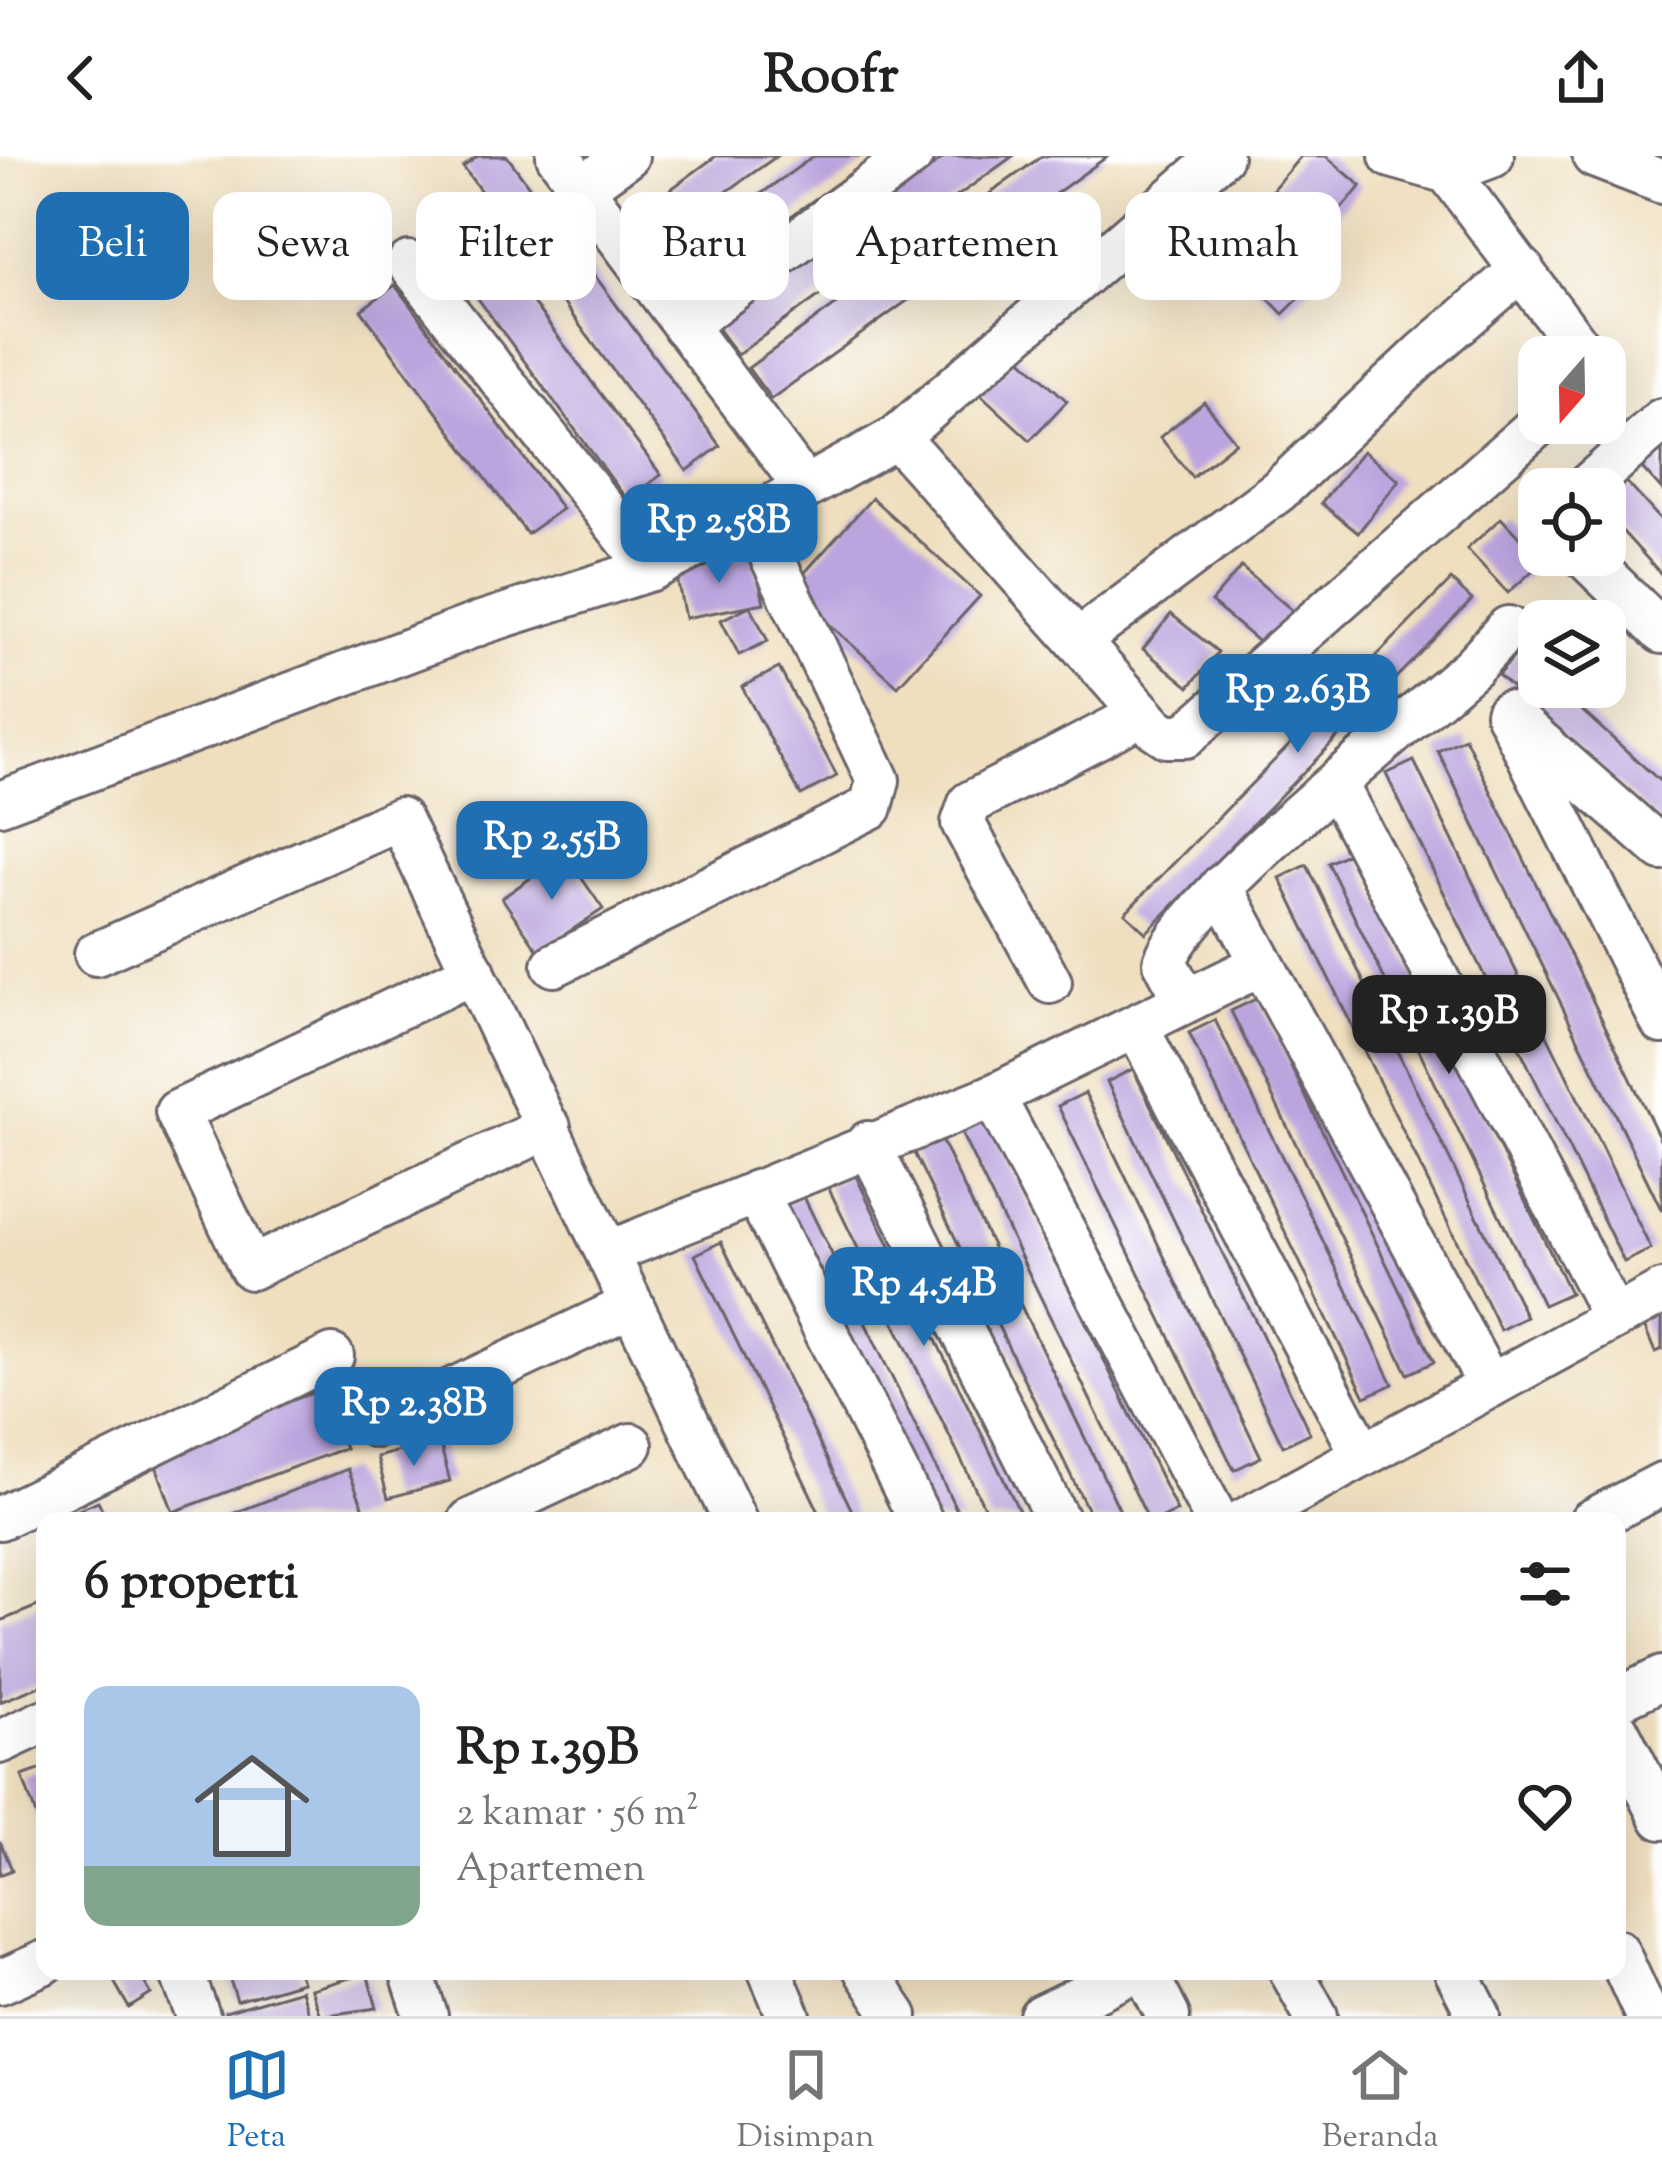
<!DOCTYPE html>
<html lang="id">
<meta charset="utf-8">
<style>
:root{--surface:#fff;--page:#f2f2f2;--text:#222;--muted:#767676;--line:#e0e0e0;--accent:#1f6fb2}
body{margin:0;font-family:"Sorts Mill Goudy",serif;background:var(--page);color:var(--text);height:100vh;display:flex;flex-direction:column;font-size:45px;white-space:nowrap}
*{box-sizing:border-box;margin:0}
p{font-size:39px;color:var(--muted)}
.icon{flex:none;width:66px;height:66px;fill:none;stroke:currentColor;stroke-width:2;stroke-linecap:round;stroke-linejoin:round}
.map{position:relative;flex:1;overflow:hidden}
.sheet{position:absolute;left:36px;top:1356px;width:1590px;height:468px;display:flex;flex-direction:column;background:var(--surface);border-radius:24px;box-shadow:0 12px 48px #0002}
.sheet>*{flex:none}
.top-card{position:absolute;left:36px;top:36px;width:1590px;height:108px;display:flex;gap:24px}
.needle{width:78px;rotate:200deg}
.controls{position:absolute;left:1518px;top:180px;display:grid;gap:24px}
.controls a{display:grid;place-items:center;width:108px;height:108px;border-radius:24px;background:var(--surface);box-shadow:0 12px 48px #0002;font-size:60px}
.price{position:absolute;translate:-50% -102px;padding:0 27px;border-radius:24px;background:var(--accent);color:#fff;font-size:39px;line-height:78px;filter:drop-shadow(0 3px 6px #0008)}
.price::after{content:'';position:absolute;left:50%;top:72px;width:36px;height:27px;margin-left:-18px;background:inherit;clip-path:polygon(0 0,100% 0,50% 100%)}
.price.active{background:#222;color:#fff}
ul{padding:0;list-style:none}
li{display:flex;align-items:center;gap:36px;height:300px;padding:0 48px}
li+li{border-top:3px solid var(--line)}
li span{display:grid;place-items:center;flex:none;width:336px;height:240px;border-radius:24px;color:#555}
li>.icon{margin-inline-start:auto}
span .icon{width:144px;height:144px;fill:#fffc;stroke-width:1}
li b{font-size:51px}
h2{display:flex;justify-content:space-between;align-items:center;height:144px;padding:0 48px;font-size:51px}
.chip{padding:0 42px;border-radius:24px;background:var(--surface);box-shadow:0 12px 48px #0002;font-size:42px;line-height:108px}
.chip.active{background:var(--accent);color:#fff}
header{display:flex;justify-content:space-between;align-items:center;height:156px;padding:0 48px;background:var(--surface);font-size:54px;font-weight:700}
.tab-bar{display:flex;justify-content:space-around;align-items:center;height:168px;border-top:3px solid var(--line);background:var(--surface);font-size:33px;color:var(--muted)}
.tab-bar a{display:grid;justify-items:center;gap:6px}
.tab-bar .active{color:var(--accent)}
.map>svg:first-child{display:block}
</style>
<header><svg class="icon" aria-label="back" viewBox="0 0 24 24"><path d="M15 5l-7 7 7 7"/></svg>Roofr<svg class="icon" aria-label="share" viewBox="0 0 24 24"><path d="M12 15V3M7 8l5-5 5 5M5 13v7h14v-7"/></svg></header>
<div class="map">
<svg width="1662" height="1860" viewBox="0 0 1662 1860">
<rect width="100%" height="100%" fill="#fff"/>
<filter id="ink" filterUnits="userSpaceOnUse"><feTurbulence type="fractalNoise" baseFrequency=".00833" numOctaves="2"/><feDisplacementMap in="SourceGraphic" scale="24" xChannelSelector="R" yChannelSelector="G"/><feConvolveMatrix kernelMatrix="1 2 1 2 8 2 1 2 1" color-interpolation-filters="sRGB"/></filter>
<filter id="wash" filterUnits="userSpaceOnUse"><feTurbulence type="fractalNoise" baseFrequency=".004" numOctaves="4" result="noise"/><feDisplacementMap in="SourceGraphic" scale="48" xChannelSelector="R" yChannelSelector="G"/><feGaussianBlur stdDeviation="2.7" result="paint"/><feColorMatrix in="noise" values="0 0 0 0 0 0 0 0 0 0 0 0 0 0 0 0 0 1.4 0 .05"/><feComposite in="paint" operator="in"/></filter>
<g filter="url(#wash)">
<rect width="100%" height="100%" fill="#efdfbf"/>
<g id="blocks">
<g fill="#bca5df">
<path d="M478,0H507L720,290L687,315L463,11Z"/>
<path d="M716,0H777L687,64L667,36Z"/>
<path d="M814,0H875L727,106L706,77Z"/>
<path d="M946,0H1013L737,199L714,168Z"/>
<path d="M1042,0H1108L771,243L748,212Z"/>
<path d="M1301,0H1326L1361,30L1322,75L1273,33Z"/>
<path d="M461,50L661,319L627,344L428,75Z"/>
<path d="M1270,71L1320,122L1283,158L1233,107Z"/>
<path d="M395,129L562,353L527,378L361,154Z"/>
<path d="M1012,194L1067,245L1030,284L976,234Z"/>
<path d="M1204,246L1236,286L1192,321L1160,281Z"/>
<path d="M1662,278V334L1634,303Z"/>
<path d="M1363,295L1399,324L1358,377L1321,347Z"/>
<path d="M1621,320L1662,365V419L1605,356V334Z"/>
<path d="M872,342L980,440L898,530L790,433Z"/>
<path d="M1501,362L1542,406L1508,437L1467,393Z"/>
<path d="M753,397L764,447L685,462L675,412Z"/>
<path d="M1241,411L1292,454L1262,489L1211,446Z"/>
<path d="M1451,424L1472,444L1146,777L1125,757Z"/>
<path d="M750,450L768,485L739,499L721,464Z"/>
<path d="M1171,458L1218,496L1189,531L1143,493Z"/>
<path d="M1518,496L1539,515V531H1556L1662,627V669L1498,519Z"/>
<path d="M779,512L837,620L801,639L742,531Z"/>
<path d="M1465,582L1662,987V1055L1438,595Z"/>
<path d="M1414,605L1651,1093L1624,1106L1386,618Z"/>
<path d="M1355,694L1570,1137L1543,1149L1328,707Z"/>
<path d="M565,698L603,753L539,796L502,742Z"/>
<path d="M1307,709L1526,1161L1500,1174L1280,722Z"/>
<path d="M1258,842L1434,1206L1408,1218L1231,855Z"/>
<path d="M1215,864L1393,1228L1365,1241L1189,877Z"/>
<path d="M1133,913L1310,1277L1283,1290L1107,926Z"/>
<path d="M1085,937L1261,1301L1234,1314L1058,950Z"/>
<path d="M987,962L1177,1355L1156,1365H1149L960,975Z"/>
<path d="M939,980L1125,1365H1093L912,993Z"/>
<path d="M854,1016L1024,1365H991L827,1029Z"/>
<path d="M803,1039L962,1365H928L776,1052Z"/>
<path d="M721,1086L793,1233L857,1365H824L820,1358L695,1099Z"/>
<path d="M1662,1154V1193L1655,1196L1641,1163Z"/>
<path d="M323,1233L345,1292L173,1356L151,1296Z"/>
<path d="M439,1284L450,1325L388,1342L377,1301Z"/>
<path d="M348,1313L366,1358L348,1365H214Z"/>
<path d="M98,1345L108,1365H54Z"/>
<path d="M45,1447V1528L0,1546V1465Z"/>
<path d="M45,1612V1681H44L22,1620Z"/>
<path d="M0,1685L12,1714L0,1719Z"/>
<path d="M108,1815H138L151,1838L129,1852Z"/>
<path d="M227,1815H298L302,1826L237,1845Z"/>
<path d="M367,1817L377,1852L320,1860L311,1833Z"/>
<path d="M301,1834L309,1860H226L225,1856Z"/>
</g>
</g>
</g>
<g filter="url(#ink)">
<use href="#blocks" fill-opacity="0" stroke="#6a6469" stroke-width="3"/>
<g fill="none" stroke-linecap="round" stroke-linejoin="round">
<g stroke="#6a6469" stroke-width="48">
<g id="minor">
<path d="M558,0L805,331"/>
<path d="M1391,0L1448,16L1492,0"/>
<path d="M1594,0L1662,26"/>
<path d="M1448,16L1586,201"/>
<path d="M585,30L627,0"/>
<path d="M409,107L651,413"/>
<path d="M684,170L911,0"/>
<path d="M897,281L1155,572L1167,580H1185L1540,267"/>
<path d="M1584,333L1662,264"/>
<path d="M1583,399L1662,476"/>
<path d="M1078,485L1278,335L1424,197L1522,113"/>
<path d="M1507,557L1662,866"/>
<path d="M1523,571L1662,693"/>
<path d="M1337,630L1614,1162"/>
<path d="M0,647L481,467L651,413L753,361L897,281L1221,0"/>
<path d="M1221,731L1490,1230"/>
<path d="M96,798L400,663L735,1365"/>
<path d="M554,809L871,651L878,624L753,361"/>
<path d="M474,816L177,956L251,1112L549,971"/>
<path d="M1050,826L963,667L970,647L1142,558"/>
<path d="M1186,845L1165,806C1182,746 1414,562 1473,510L1508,472"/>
<path d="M1136,870L1363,1299"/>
<path d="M993,940L1217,1365"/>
<path d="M868,987L1058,1365"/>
<path d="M756,1036L921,1365"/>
<path d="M608,1097L993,940L1260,809"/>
<path d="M376,1270L632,1149"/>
<path d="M0,1362L332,1200"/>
<path d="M470,1365L631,1289"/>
<path d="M1243,1365L1662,1136"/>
<path d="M1591,1365L1662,1328"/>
<path d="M1617,1544L1662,1522"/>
<path d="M1617,1574L1662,1662"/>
<path d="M0,1586L45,1565"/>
<path d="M1617,1795L1647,1860"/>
<path d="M181,1815L198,1860"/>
<path d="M411,1815L426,1860"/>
<path d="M770,1815L789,1860"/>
<path d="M866,1815L896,1860"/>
<path d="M1145,1815L1168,1860"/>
<path d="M1291,1815L1316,1860"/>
<path d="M1456,1815L1479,1860"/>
<path d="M0,1826L45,1806"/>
<path d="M1041,1860L1135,1815"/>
</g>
</g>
<use href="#minor" stroke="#fff" stroke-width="42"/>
</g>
</g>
</svg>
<div class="controls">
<a><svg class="needle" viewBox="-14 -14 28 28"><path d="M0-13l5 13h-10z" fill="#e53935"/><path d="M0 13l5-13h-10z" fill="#767676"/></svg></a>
<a><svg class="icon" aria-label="locate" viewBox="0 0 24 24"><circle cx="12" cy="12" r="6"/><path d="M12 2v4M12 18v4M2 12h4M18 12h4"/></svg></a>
<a><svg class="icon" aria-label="layers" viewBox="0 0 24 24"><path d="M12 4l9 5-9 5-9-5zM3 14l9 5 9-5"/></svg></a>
</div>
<b class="price" style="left:719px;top:430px">Rp 2.58B</b>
<b class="price" style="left:1298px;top:600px">Rp 2.63B</b>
<b class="price" style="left:552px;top:747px">Rp 2.55B</b>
<b class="price active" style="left:1449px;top:921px">Rp 1.39B</b>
<b class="price" style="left:924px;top:1193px">Rp 4.54B</b>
<b class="price" style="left:414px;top:1313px">Rp 2.38B</b>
<div class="top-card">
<a class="chip active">Beli</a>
<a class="chip">Sewa</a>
<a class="chip">Filter</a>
<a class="chip">Baru</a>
<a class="chip">Apartemen</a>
<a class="chip">Rumah</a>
</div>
<section class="sheet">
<h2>6 properti<svg class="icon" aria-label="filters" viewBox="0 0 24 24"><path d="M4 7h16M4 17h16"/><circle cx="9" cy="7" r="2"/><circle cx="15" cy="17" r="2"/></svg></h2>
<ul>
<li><span style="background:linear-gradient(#a9c7e8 75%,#7fa58c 0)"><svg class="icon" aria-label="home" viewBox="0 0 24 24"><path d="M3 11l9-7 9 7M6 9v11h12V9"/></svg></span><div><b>Rp 1.39B</b><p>2 kamar · 56 m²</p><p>Apartemen</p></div><svg class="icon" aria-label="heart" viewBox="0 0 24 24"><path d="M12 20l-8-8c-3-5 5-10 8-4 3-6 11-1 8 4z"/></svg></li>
</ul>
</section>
</div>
<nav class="tab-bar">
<a class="active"><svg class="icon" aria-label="map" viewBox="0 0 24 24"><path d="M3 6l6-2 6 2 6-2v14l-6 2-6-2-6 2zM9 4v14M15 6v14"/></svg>Peta</a>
<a><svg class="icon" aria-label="saved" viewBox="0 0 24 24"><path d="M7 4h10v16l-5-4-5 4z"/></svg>Disimpan</a>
<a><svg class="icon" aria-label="home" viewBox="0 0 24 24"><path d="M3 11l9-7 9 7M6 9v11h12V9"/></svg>Beranda</a>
</nav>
